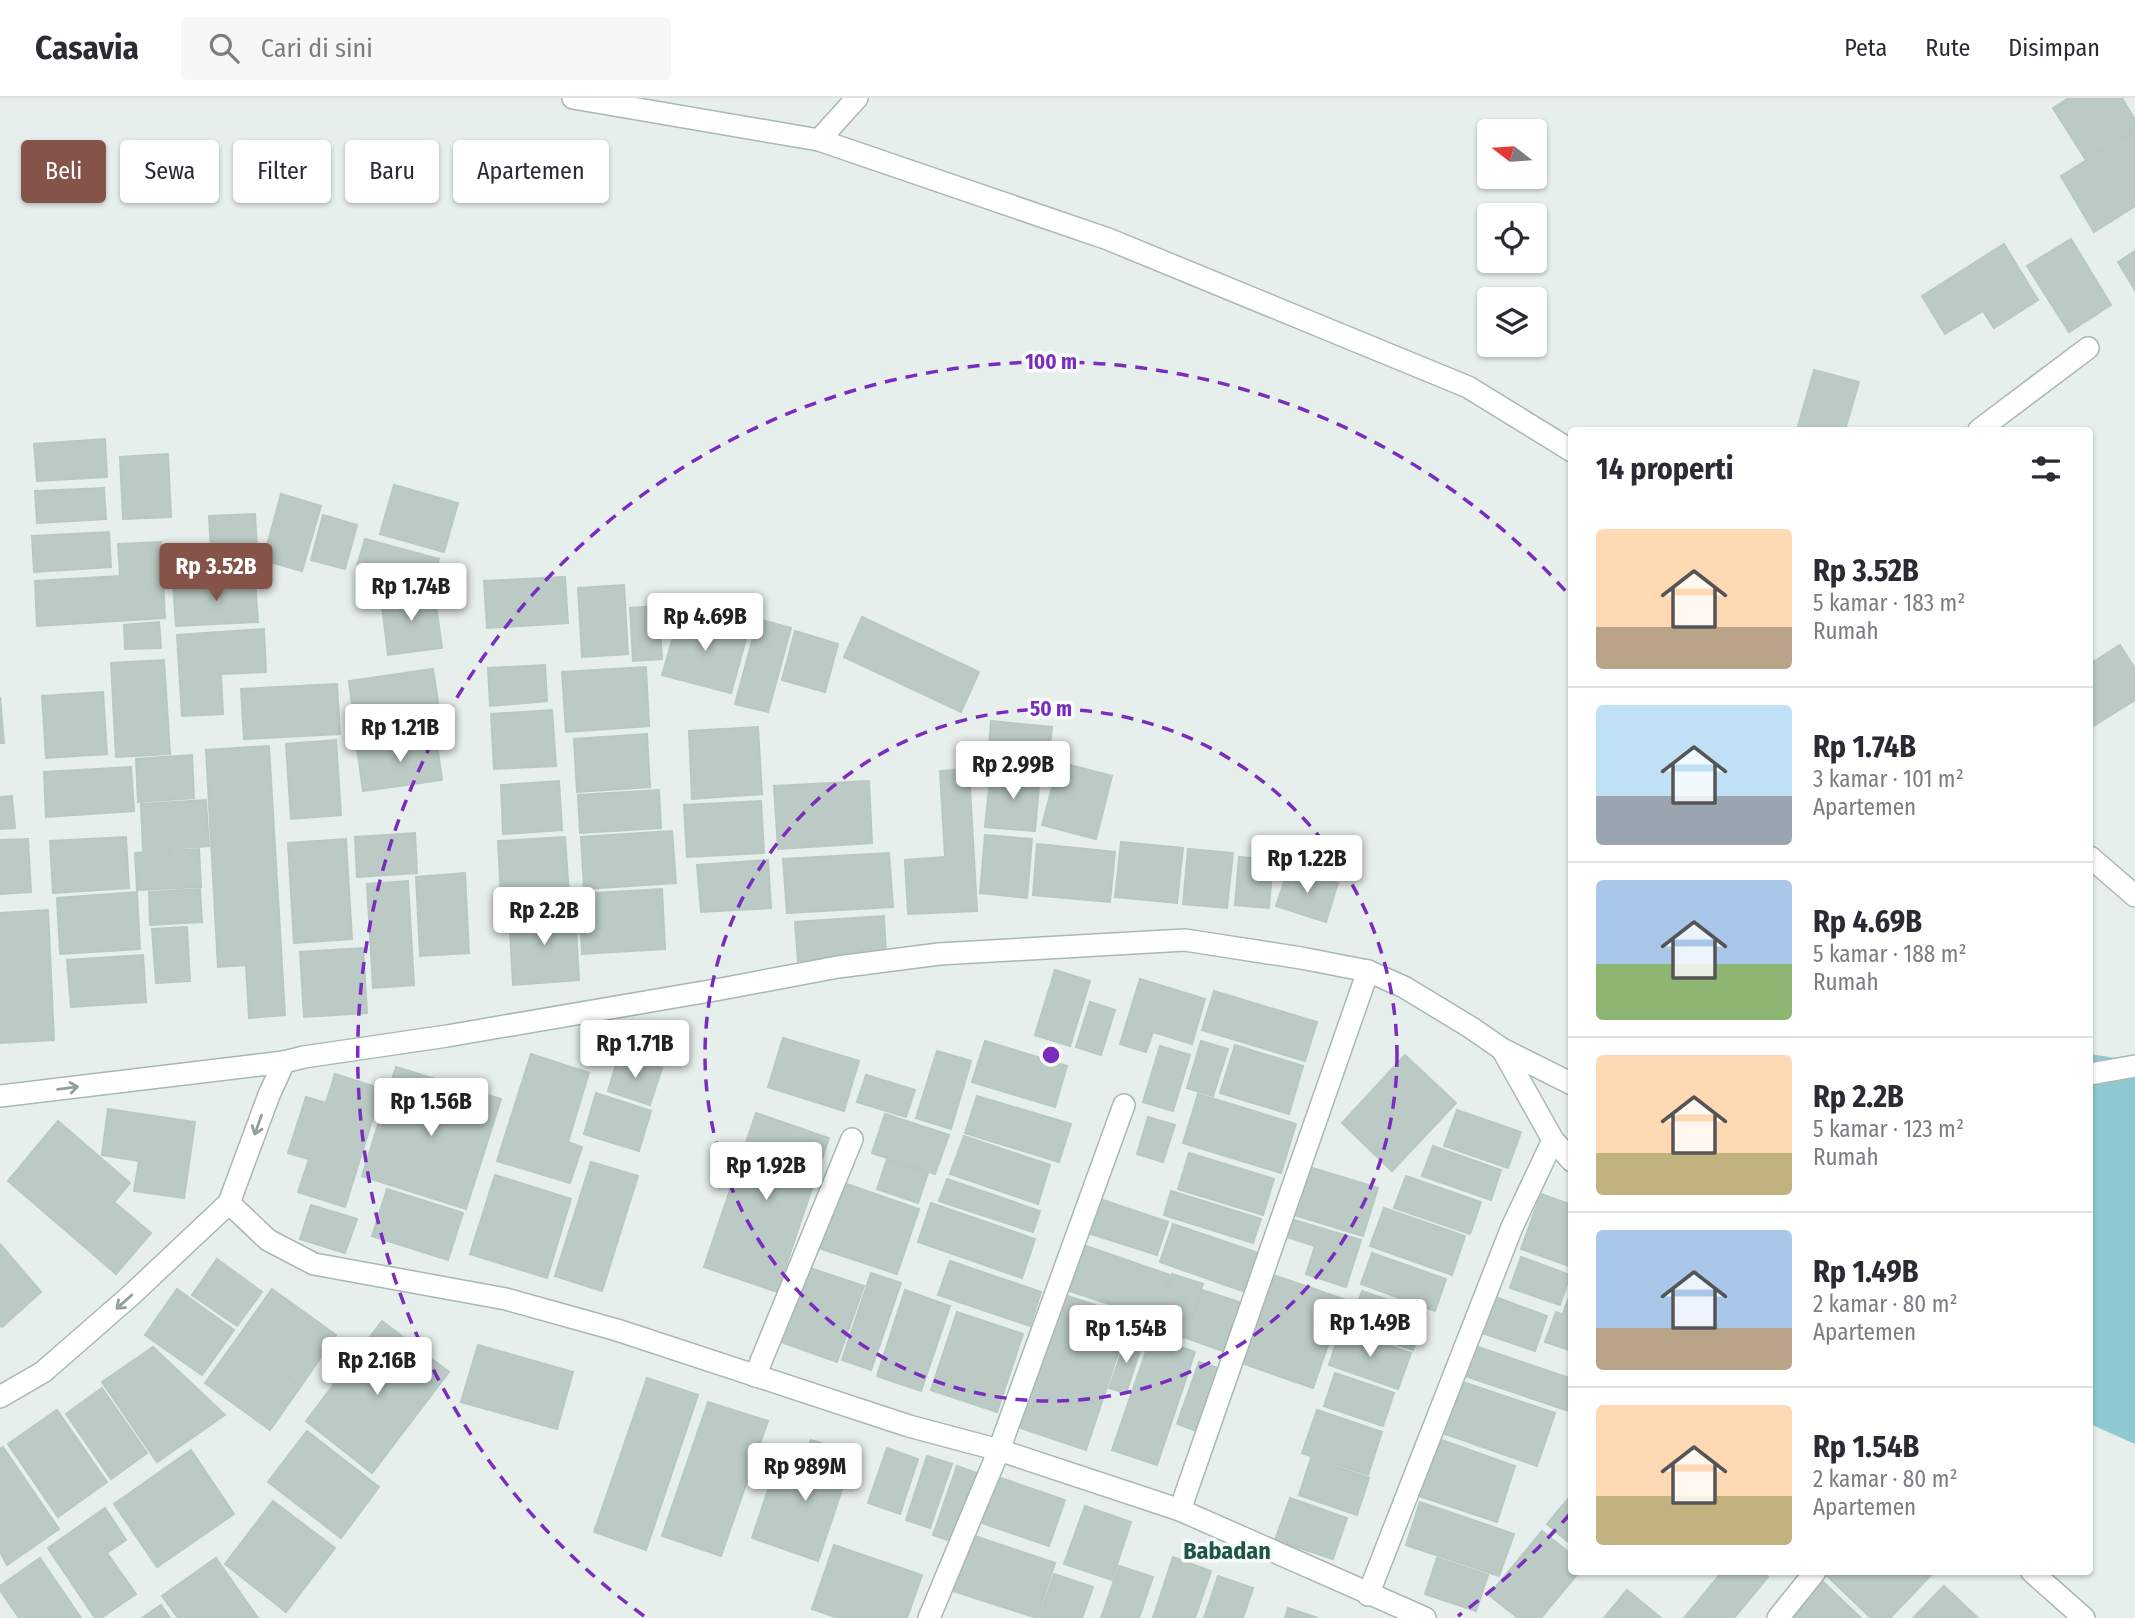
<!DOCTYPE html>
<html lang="id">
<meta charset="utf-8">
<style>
:root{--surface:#fff;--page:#f7f7f7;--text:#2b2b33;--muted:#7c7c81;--line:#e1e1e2;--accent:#855347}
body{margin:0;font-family:"Fira Sans Condensed",sans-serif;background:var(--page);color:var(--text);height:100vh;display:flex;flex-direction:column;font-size:26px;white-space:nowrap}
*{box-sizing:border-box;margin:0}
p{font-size:23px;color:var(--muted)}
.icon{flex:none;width:38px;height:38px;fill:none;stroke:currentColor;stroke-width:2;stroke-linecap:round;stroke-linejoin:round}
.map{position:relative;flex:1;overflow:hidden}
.sheet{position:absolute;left:1568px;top:329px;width:525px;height:1148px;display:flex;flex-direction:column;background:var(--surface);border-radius:7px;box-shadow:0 2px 5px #0004}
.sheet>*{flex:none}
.hud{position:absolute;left:21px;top:42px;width:665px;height:63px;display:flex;gap:14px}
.needle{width:46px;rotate:287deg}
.controls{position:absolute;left:1477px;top:21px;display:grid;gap:14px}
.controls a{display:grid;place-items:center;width:70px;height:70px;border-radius:7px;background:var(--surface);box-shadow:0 2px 5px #0004;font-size:35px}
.price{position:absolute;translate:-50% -60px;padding:0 16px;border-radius:7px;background:#fff;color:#222;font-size:23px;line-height:46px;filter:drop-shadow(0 2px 4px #0008)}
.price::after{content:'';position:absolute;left:50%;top:42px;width:21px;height:16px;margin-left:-10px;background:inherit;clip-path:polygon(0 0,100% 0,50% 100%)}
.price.selected{background:var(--accent);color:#fff}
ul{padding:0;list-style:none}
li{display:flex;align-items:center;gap:21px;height:175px;padding:0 28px}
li+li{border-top:2px solid var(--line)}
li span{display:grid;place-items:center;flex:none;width:196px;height:140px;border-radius:7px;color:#555}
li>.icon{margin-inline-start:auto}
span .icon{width:84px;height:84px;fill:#fffc;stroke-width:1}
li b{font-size:30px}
h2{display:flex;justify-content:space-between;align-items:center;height:84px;padding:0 28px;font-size:30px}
.pill{padding:0 24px;border-radius:7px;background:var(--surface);box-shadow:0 2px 5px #0004;font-size:24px;line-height:63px}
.pill.selected{background:var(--accent);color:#fff}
header{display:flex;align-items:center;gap:42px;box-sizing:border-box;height:98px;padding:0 35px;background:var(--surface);border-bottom:2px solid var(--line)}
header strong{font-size:33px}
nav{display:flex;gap:38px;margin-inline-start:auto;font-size:24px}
.search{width:490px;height:63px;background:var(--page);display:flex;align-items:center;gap:18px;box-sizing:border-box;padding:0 24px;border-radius:7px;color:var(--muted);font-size:26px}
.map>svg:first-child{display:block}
</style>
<header>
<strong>Casavia</strong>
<div class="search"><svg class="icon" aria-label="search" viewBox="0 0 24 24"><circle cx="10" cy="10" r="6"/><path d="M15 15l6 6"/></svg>Cari di sini</div>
<nav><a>Peta</a><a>Rute</a><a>Disimpan</a></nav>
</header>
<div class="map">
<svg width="2135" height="1520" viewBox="0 0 2135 1520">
<rect width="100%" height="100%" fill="#e6efeb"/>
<path fill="#8ec9d4" d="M2090,956L2135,963V1346L2090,1326Z"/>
<g fill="#bbcac4" stroke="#b8c9c2" stroke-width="2">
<path d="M2069,0H2122L2135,22V31L2086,62L2053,10Z"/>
<path d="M2135,32V108L2094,134L2061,78Z"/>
<path d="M2071,141L2111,207L2069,234L2027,168Z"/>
<path d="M2004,146L2038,202L1994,230L1983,213L1945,236L1922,198Z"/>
<path d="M2135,153V192L2118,164Z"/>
<path d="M1814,272L1859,284L1845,332H1797Z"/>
<path d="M105,341L107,379L37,383L34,346Z"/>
<path d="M168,356L171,419L123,421L120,359Z"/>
<path d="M394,387L458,405L444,454L380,436Z"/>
<path d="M104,390L106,421L37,425L35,393Z"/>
<path d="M281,396L321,408L302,473L263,462Z"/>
<path d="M255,416L258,468L212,470L209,418Z"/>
<path d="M323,417L357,427L345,471L311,462Z"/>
<path d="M109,434L111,469L34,474L32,438Z"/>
<path d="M365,441L439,461L431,489L357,468Z"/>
<path d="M161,444L165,520L37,528L35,483L120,478L118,446Z"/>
<path d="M565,479L568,525L487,530L484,483Z"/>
<path d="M255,481L258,524L176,528L173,486Z"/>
<path d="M624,487L628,556L582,559L578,490Z"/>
<path d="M434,493L442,550L388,557L381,500Z"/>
<path d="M659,508L662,561L633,563L630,510Z"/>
<path d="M680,515L748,534L731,595L662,577Z"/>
<path d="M862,519L979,574L961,614L844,559Z"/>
<path d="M758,521L791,530L768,614L735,606Z"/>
<path d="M159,524L161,550L125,551L124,527Z"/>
<path d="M264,531L266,574L221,576L223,616L182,618L177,537Z"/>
<path d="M795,533L838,546L825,594L782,582Z"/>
<path d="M2120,547L2135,571V602L2090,630V566Z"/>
<path d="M164,562L170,656L116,659L111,565Z"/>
<path d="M545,567L547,603L490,608L488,570Z"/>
<path d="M646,569L649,628L566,634L562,574Z"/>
<path d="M433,571L442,630L356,642L349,583Z"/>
<path d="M337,586L340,636L244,641L241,591Z"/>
<path d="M103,594L107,656L46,660L42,598Z"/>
<path d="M0,599L4,645H0Z"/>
<path d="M552,612L556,668L494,671L491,616Z"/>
<path d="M991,623L1052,629L1048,667L988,661Z"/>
<path d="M758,629L762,696L692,701L689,633Z"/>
<path d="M647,636L650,689L577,694L574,641Z"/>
<path d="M436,638L442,682L363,693L357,650Z"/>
<path d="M336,642L341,717L291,721L286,646Z"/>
<path d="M269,648L285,917L249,920L246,867L218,869L206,652Z"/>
<path d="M192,657L194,700L138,704L136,661Z"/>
<path d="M1059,664L1112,678L1096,741L1042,727Z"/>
<path d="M131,669L134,713L46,719L44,674Z"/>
<path d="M969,671L977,813L908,816L905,762L945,759L940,673Z"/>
<path d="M991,672L1040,677L1035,733L985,729Z"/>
<path d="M559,683L562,732L503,736L501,687Z"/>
<path d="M869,683L872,745L778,751L774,688Z"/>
<path d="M659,692L661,730L580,735L578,697Z"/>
<path d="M12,698L15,730L0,731V699Z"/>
<path d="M206,702L209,748L143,753L141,706Z"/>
<path d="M761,703L764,755L687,759L684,707Z"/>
<path d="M672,733L676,785L584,791L581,739Z"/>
<path d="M415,735L417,775L357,779L355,739Z"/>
<path d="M985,737L1032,741L1027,800L980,795Z"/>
<path d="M126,739L129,790L53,795L50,743Z"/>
<path d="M565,739L569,797L501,801L498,743Z"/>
<path d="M28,741L31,794L0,796V742Z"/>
<path d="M346,741L352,841L294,845L288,745Z"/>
<path d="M1121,744L1183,750L1177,805L1115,799Z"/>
<path d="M1037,746L1115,754L1110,804L1033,797Z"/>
<path d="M199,751L201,789L137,792L135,755Z"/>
<path d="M1188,751L1233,755L1227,810L1183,806Z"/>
<path d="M889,755L893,809L787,815L783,761Z"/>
<path d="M1239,759L1273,762L1269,810L1235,807Z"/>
<path d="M768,762L771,810L701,814L697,767Z"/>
<path d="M1289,769L1338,785L1326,824L1276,808Z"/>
<path d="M465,775L469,855L420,858L416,779Z"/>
<path d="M408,783L414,887L373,890L367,786Z"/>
<path d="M200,791L202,824L150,827L149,794Z"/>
<path d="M662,791L665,851L582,856L579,796Z"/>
<path d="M137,794L140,851L60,856L57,800Z"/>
<path d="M575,811L579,882L513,887L509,816Z"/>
<path d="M48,812L54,942L0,945V815Z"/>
<path d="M884,818L886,857L798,863L795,824Z"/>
<path d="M187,829L190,883L156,885L152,831Z"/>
<path d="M363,850L367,915L304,919L300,854Z"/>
<path d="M143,857L146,904L71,909L67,862Z"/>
<path d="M1055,872L1090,883L1070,948L1035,937Z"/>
<path d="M1140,881L1205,901L1192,946L1153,934L1146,954L1120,946Z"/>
<path d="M1214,893L1317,924L1305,963L1202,932Z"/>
<path d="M1090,904L1115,912L1101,957L1076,949Z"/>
<path d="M783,940L859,963L844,1013L768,989Z"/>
<path d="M985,943L1067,968L1055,1009L972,984Z"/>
<path d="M1201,943L1228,951L1213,998L1187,990Z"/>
<path d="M1235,947L1303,968L1289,1016L1220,995Z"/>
<path d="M1160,948L1190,957L1173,1013L1143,1004Z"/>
<path d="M937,953L971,963L951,1031L916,1020Z"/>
<path d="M531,956L589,975L568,1044L582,1049L570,1085L497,1063Z"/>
<path d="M619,957L662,970L650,1007L608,993Z"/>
<path d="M1405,957L1456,1005L1392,1073L1342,1025Z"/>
<path d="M396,969L501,1001L466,1111L362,1078Z"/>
<path d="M335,976L382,991L345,1109L298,1094L309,1061L288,1055L306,999L326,1005Z"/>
<path d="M866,977L915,992L906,1019L857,1004Z"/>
<path d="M596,995L651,1013L639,1053L584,1036Z"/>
<path d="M1198,996L1296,1026L1281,1075L1183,1045Z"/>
<path d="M977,998L1071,1026L1059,1064L965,1035Z"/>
<path d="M108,1011L195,1024L184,1100L134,1093L139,1063L102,1057Z"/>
<path d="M1457,1012L1521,1034L1508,1070L1444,1048Z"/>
<path d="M756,1015L829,1040L777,1194L704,1169Z"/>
<path d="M885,1016L949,1037L935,1076L872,1055Z"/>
<path d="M1148,1019L1175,1027L1163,1064L1137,1056Z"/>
<path d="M58,1023L130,1085L114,1104L151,1135L116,1176L8,1083Z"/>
<path d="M964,1038L1050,1067L1038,1106L950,1076Z"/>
<path d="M1433,1048L1501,1072L1491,1102L1422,1078Z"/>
<path d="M1189,1055L1274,1081L1263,1117L1178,1091Z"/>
<path d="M887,1061L928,1075L918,1105L877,1091Z"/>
<path d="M591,1064L638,1078L602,1193L555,1178Z"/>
<path d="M1306,1068L1378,1090L1363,1138L1291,1116Z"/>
<path d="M495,1077L571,1101L547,1180L470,1156Z"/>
<path d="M1406,1078L1481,1104L1470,1136L1394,1110Z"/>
<path d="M947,1081L1040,1113L1033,1134L939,1103Z"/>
<path d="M841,1084L919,1111L897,1176L819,1150Z"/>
<path d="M387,1091L463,1115L448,1162L372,1138Z"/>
<path d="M1171,1093L1261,1121L1253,1145L1164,1117Z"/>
<path d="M1541,1096L1572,1107V1169L1521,1151Z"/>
<path d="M1097,1100L1168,1124L1157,1157L1085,1134Z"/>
<path d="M931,1105L1035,1141L1022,1180L918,1144Z"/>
<path d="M311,1107L357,1121L345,1155L300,1141Z"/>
<path d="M1384,1110L1465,1138L1452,1177L1370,1148Z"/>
<path d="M1284,1119L1361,1142L1346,1189L1306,1176L1315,1148L1278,1136Z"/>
<path d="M1173,1126L1265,1157L1251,1196L1160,1164Z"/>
<path d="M0,1146L41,1194L2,1229L0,1227Z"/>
<path d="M1086,1148L1170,1177L1155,1221L1070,1193Z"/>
<path d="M1372,1155L1446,1181L1435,1213L1361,1186Z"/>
<path d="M1521,1159L1570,1177L1560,1207L1510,1190Z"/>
<path d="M217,1161L262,1194L237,1228L192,1197Z"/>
<path d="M950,1163L1041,1194L1030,1228L938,1197Z"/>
<path d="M804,1168L864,1188L837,1264L778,1243Z"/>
<path d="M871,1175L901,1185L871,1272L842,1262Z"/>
<path d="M1172,1176L1203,1186L1184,1240L1154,1230Z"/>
<path d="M1270,1176L1344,1201L1313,1290L1241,1265Z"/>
<path d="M177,1191L234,1232L202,1277L145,1237Z"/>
<path d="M272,1191L336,1237L301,1288L236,1242Z"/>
<path d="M1572,1191V1218L1563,1215Z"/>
<path d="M905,1192L950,1208L921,1293L877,1278Z"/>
<path d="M1202,1192L1248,1207L1231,1256L1186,1240Z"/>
<path d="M1362,1193L1426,1215L1413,1252L1350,1230Z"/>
<path d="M1059,1195L1130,1219L1086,1352L1015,1328Z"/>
<path d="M1493,1198L1547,1218L1535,1253L1479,1234Z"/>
<path d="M957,1214L1023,1236L997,1314L931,1292Z"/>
<path d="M1556,1214L1572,1220V1253L1545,1244Z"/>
<path d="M382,1223L449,1274L372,1375L306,1323Z"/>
<path d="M1341,1231L1411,1255L1398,1291L1329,1267Z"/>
<path d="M1127,1239L1143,1244L1126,1295L1109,1290Z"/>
<path d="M1151,1239L1195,1254L1157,1367L1112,1352Z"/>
<path d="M236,1242L301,1288L270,1332L205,1285Z"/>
<path d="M478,1247L573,1274L557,1331L461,1304Z"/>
<path d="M1475,1248L1572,1281V1314L1465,1278Z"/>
<path d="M153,1249L225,1317L157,1364L102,1284Z"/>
<path d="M1199,1264L1224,1272L1202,1335L1177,1326Z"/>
<path d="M1335,1275L1394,1295L1383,1328L1324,1308Z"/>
<path d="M647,1280L698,1297L646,1452L594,1434Z"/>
<path d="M1457,1282L1555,1315L1537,1368L1439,1334Z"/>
<path d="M102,1290L147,1355L111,1381L66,1316Z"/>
<path d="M708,1304L768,1323L721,1458L662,1438Z"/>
<path d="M57,1312L107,1384L58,1419L8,1346Z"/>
<path d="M1317,1312L1382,1334L1368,1377L1302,1355Z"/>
<path d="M307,1333L379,1389L341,1440L268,1384Z"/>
<path d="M1436,1340L1515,1368L1497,1424L1416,1397Z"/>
<path d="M811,1342L854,1356L818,1463L752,1440L774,1374L798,1383Z"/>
<path d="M3,1349L59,1431L7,1467L0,1454V1351Z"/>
<path d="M887,1350L918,1361L900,1416L868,1405Z"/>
<path d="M191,1352L234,1416L157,1469L114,1406Z"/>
<path d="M927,1358L952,1366L930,1430L906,1422Z"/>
<path d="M1311,1360L1369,1380L1357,1417L1299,1397Z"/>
<path d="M957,1368L980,1376L957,1445L933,1437Z"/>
<path d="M992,1377L1065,1402L1049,1448L976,1423Z"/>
<path d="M1572,1396V1447L1547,1426Z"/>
<path d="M1290,1400L1347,1420L1333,1461L1275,1442Z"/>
<path d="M273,1403L335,1450L286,1514L225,1466Z"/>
<path d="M1420,1404L1514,1436L1499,1478L1406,1447Z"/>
<path d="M1085,1408L1131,1424L1112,1482L1064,1466Z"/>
<path d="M105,1410L126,1442L107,1455L136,1496L101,1520H95L48,1450Z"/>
<path d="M1542,1433L1572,1457V1474H1579L1541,1520H1518L1489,1497Z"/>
<path d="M966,1435L1055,1465L1037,1520L947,1491Z"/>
<path d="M834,1447L922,1477L907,1520H838L812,1511Z"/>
<path d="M1173,1459L1211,1473L1195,1520H1153Z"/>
<path d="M40,1460L81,1520H19L0,1492V1488Z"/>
<path d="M216,1460L258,1520H178L162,1498Z"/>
<path d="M1437,1460L1488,1477L1476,1513L1425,1496Z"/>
<path d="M1119,1468L1153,1479L1139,1520H1101Z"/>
<path d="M1722,1474H1762L1768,1479L1734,1520H1684Z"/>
<path d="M1825,1474H1934L1890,1520H1871L1824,1475Z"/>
<path d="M1054,1476L1093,1489L1082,1520H1039Z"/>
<path d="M1218,1478L1253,1490L1243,1520H1204Z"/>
<path d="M1819,1480L1861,1520H1782Z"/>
<path d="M1944,1488L1978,1520H1913Z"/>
<path d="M1627,1492L1661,1520H1604Z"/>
<path d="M161,1507L170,1520H142Z"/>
<path d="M1288,1510L1318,1520H1285Z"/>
</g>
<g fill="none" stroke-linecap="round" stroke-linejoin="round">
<g stroke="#a8b8b2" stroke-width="24">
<g id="minor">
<path d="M573,0L819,42L1108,141L1468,289L1572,353"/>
<path d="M819,42L857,0"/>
<path d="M1979,332L2088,250"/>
<path d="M2090,759L2135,798"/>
<path d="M1502,951L1553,1042L1572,1063"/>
<path d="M0,998L284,964"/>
<path d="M229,1105L268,1142L314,1166L506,1201L617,1232L909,1328L999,1352L1180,1412L1425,1520"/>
<path d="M755,1278L852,1041"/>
<path d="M1180,1412L1368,873"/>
<path d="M2032,1474L2084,1520"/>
<path d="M1368,1497L1512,1129L1553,1042"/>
<path d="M929,1520L999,1352L1124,1007"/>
<path d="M1778,1520L1815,1474"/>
</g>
</g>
<g stroke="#a8b8b2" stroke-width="24">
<g id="tertiary">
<path d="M2090,976L2135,968"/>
<path d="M0,1299L43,1274L129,1199L229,1105L269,997L284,964L304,959L447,938L721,891L838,869L939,856L1185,842L1301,860L1368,873L1404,889L1470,929L1502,951L1572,986"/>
</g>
</g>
<use href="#minor" stroke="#fff" stroke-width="21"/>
<use href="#tertiary" stroke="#fff" stroke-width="21"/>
</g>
<defs><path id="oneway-shaft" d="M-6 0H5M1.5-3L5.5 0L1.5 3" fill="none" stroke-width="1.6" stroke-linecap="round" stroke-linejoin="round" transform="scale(1.75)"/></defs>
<g stroke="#92a09c">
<use href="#oneway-shaft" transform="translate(68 990) rotate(-7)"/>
<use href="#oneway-shaft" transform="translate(258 1027) rotate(110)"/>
<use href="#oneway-shaft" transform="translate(124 1204) rotate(138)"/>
</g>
<g fill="none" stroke="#7b2cbf" stroke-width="3.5" stroke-dasharray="12 9">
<circle cx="1051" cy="957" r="346"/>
<path d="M1570 1416A693 693 0 0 1 1458 1518M644 1518A693 693 0 1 1 1570 498"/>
</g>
<g text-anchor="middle" stroke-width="7" stroke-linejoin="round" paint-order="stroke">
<g font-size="24" font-weight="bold" fill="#1f5548" stroke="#f7fbf9">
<text x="1227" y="1461">Babadan</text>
</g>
</g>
<circle cx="1051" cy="957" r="10" fill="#7b2cbf" stroke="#f7fbf9" stroke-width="3.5"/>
<g font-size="21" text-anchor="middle" font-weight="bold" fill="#7b2cbf" stroke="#f7fbf9" stroke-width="7" stroke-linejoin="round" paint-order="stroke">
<text x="1051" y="271">100 m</text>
<text x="1051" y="618">50 m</text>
</g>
</svg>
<div class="controls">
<a><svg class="needle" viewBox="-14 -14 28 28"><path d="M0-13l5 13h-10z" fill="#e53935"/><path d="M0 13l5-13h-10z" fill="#7c7c81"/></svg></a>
<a><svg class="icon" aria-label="locate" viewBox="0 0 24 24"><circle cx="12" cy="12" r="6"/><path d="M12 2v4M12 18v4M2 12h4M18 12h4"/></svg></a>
<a><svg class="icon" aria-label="layers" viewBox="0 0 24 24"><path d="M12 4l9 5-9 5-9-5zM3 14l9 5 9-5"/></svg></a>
</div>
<b class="price selected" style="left:216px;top:505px">Rp 3.52B</b>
<b class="price" style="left:411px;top:525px">Rp 1.74B</b>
<b class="price" style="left:705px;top:555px">Rp 4.69B</b>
<b class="price" style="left:400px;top:666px">Rp 1.21B</b>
<b class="price" style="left:1013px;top:703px">Rp 2.99B</b>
<b class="price" style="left:1307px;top:797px">Rp 1.22B</b>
<b class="price" style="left:544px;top:849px">Rp 2.2B</b>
<b class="price" style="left:635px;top:982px">Rp 1.71B</b>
<b class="price" style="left:431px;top:1040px">Rp 1.56B</b>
<b class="price" style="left:766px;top:1104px">Rp 1.92B</b>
<b class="price" style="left:1370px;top:1261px">Rp 1.49B</b>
<b class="price" style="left:1126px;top:1267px">Rp 1.54B</b>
<b class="price" style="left:377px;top:1299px">Rp 2.16B</b>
<b class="price" style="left:805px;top:1405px">Rp 989M</b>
<div class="hud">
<a class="pill selected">Beli</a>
<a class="pill">Sewa</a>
<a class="pill">Filter</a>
<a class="pill">Baru</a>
<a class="pill">Apartemen</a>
</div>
<section class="sheet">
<h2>14 properti<svg class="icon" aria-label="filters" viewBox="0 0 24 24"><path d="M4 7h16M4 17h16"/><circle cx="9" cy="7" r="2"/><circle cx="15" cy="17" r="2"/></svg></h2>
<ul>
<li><span style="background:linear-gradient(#ffd9b3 70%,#b9a48a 0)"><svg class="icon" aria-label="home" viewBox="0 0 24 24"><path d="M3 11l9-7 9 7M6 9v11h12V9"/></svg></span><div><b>Rp 3.52B</b><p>5 kamar · 183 m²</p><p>Rumah</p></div></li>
<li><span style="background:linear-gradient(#bfe0f5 65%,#9aa5b1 0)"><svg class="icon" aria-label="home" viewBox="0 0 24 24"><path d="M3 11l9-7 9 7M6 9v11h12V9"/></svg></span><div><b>Rp 1.74B</b><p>3 kamar · 101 m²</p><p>Apartemen</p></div></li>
<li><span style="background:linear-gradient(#a9c7e8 60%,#8fb573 0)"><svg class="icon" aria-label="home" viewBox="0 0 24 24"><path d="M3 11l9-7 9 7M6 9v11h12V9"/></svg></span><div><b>Rp 4.69B</b><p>5 kamar · 188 m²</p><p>Rumah</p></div></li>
<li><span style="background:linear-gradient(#ffd9b3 70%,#c2b280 0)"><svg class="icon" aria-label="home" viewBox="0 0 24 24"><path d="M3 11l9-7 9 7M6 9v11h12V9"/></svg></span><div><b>Rp 2.2B</b><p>5 kamar · 123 m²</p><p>Rumah</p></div></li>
<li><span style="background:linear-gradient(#a9c7e8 70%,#b9a48a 0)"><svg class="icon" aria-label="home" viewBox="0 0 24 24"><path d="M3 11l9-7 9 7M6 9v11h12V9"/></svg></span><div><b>Rp 1.49B</b><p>2 kamar · 80 m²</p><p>Apartemen</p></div></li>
<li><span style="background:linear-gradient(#ffd9b3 65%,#c2b280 0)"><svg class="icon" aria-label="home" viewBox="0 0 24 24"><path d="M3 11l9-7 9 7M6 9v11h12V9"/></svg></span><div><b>Rp 1.54B</b><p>2 kamar · 80 m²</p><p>Apartemen</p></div></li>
</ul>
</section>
</div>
